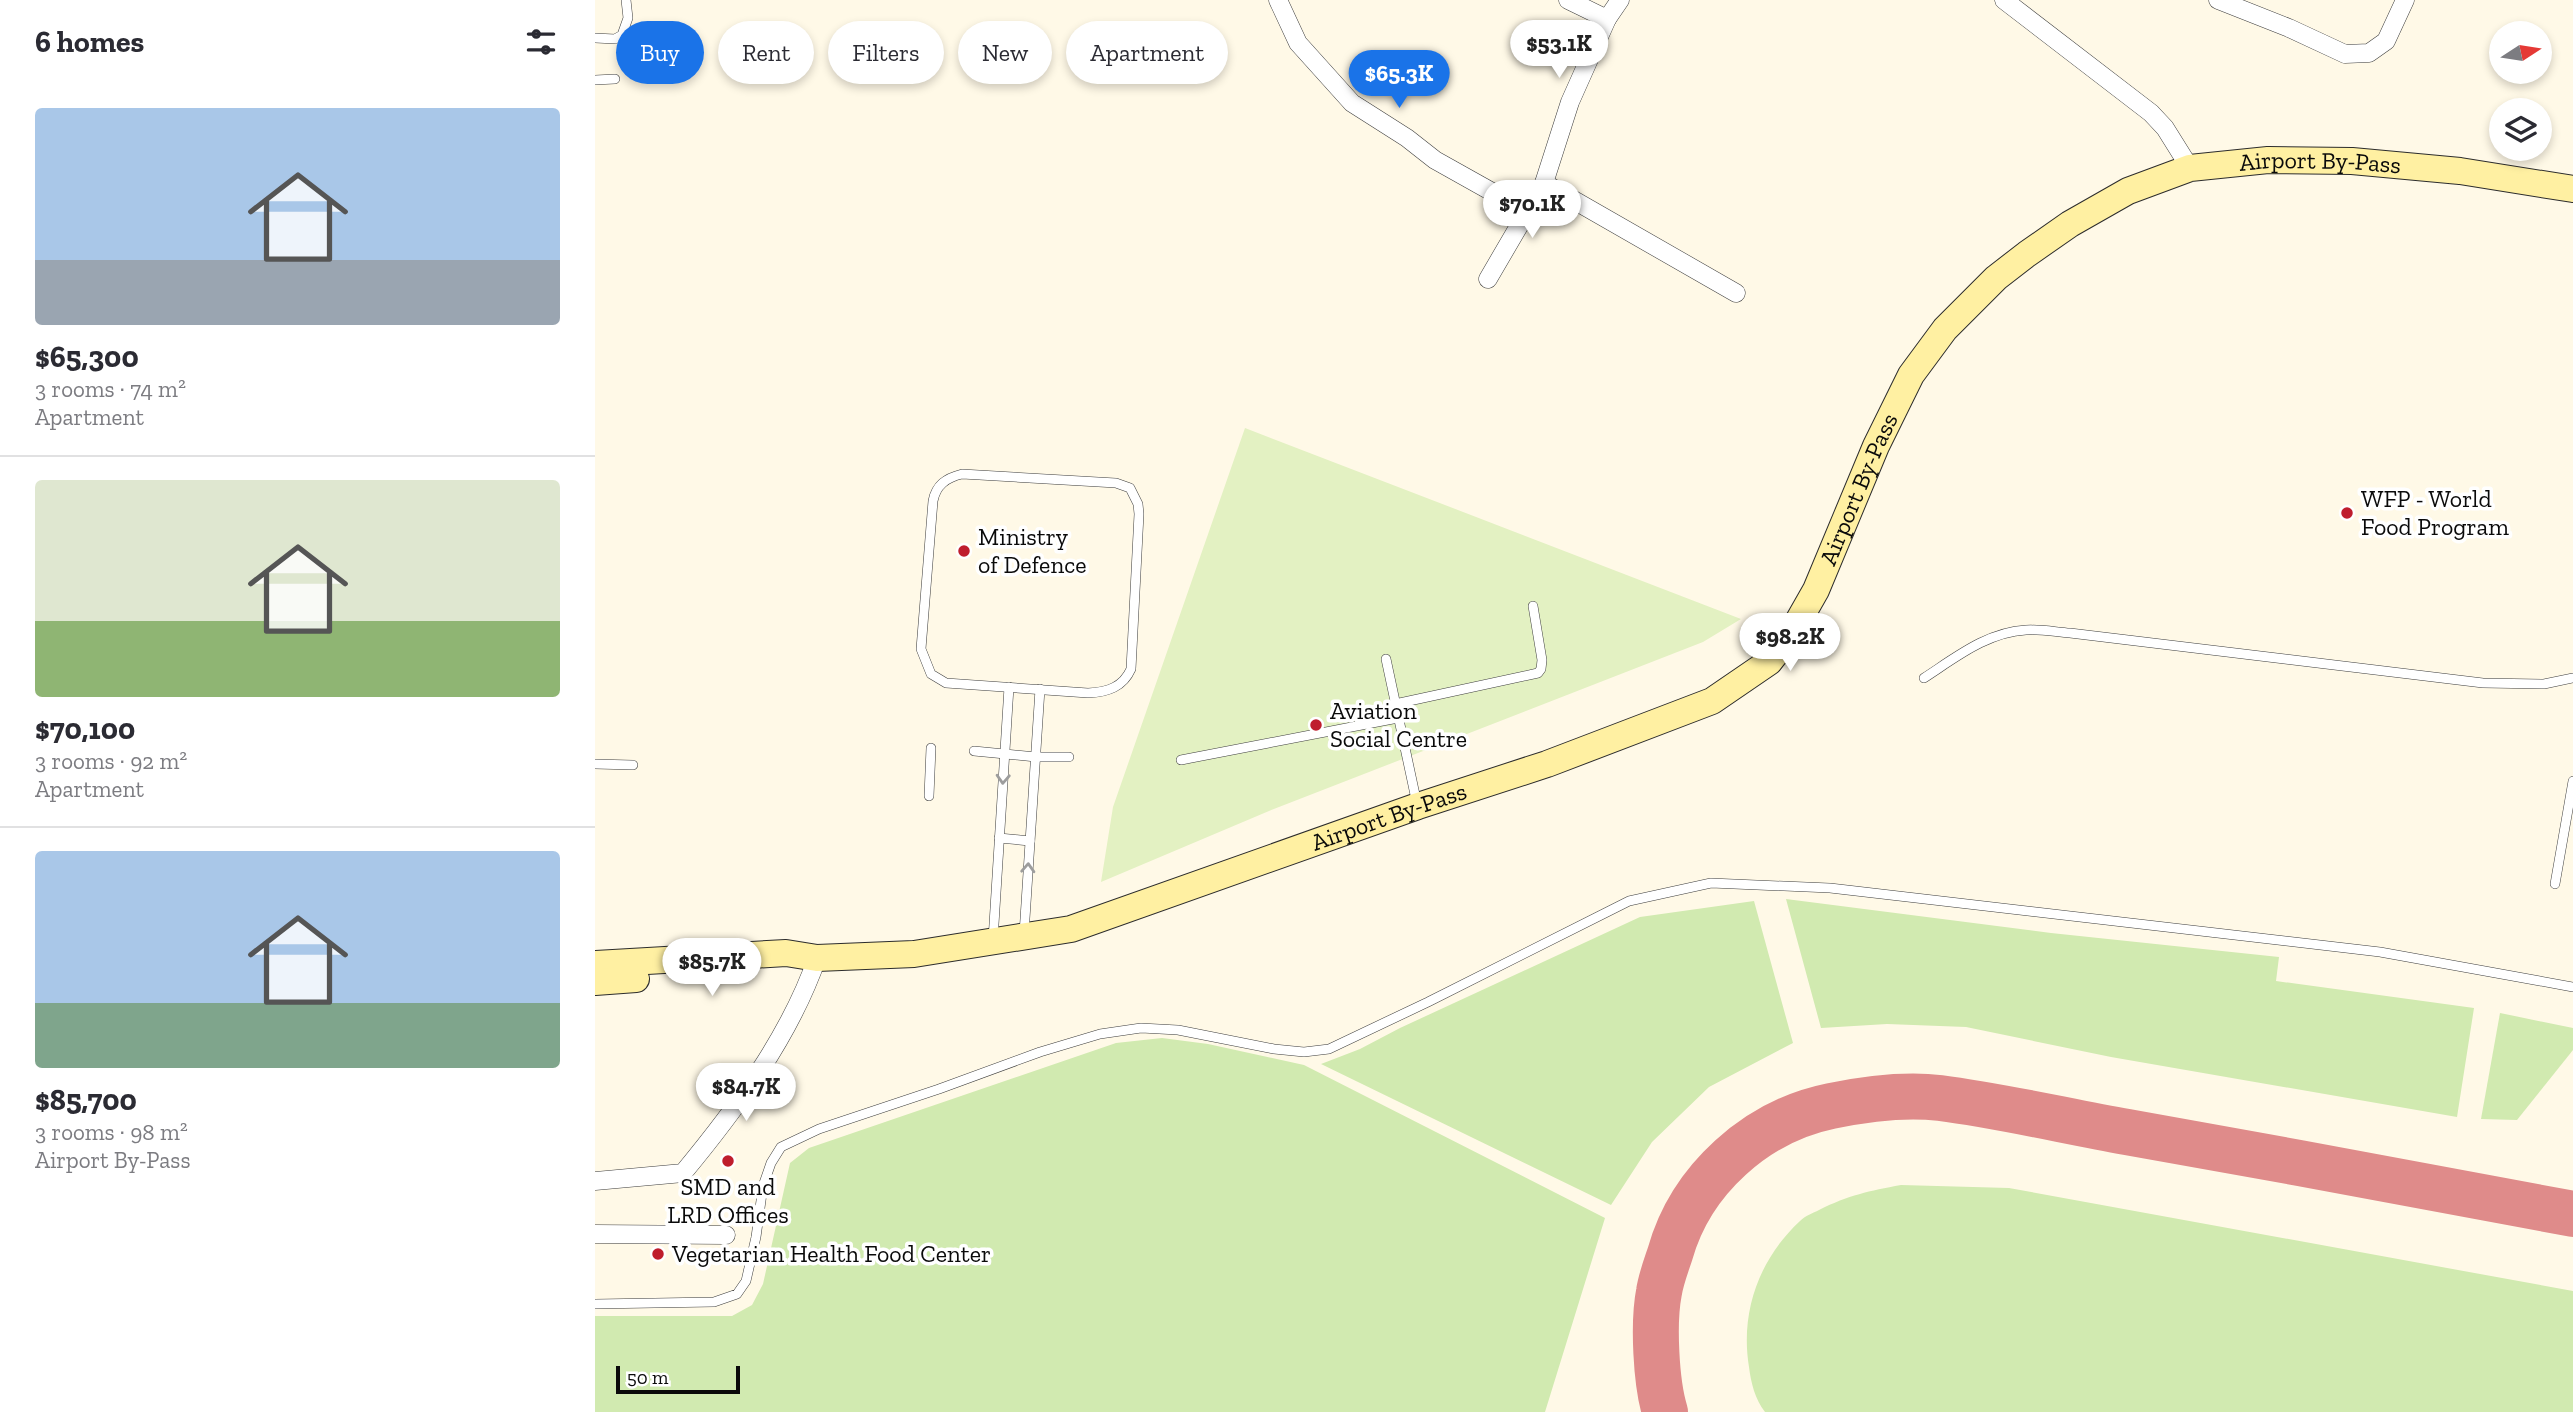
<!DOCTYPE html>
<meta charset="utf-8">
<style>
:root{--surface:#fff;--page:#f7f7f7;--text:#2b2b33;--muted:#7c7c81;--line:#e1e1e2;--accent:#1a73e8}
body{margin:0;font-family:"Zilla Slab",serif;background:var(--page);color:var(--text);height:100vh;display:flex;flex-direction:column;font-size:26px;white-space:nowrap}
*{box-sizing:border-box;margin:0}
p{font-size:23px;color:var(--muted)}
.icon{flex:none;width:38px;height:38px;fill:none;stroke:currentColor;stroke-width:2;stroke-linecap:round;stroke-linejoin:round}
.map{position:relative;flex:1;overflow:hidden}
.side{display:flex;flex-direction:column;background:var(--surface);width:595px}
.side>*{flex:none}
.top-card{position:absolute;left:21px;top:21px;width:665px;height:63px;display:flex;gap:14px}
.needle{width:46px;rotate:78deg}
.buttons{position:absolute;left:1894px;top:21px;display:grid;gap:14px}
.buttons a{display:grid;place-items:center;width:63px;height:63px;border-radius:50%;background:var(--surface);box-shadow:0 4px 10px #0003;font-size:35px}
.scale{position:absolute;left:21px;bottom:18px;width:124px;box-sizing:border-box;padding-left:7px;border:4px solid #0a0a0a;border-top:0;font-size:19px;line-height:24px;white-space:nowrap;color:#0a0a0a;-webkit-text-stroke:5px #fff;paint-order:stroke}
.price{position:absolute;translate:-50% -60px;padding:0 16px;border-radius:24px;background:#fff;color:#222;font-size:23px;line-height:46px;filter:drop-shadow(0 2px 4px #0008)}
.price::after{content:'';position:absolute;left:50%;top:42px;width:21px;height:16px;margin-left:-10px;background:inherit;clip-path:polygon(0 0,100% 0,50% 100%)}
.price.active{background:var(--accent);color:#fff}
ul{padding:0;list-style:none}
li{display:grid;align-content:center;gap:14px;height:371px;padding:0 35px}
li+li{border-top:2px solid var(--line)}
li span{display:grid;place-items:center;height:217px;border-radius:7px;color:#555}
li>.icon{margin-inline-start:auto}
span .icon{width:126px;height:126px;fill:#fffc;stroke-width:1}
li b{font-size:30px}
h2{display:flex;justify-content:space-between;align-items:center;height:84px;padding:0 35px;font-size:30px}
.tag{padding:0 24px;border-radius:32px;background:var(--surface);box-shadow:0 4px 10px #0003;font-size:24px;line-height:63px}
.tag.active{background:var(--accent);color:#fff}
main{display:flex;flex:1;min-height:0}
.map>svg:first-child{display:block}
</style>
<main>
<section class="side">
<h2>6 homes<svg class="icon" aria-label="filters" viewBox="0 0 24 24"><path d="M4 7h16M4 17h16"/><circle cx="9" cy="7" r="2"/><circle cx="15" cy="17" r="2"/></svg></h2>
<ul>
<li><span style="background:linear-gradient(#a9c7e8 70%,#9aa5b1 0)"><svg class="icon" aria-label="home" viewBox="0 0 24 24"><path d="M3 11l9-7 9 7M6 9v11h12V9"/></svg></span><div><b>$65,300</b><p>3 rooms · 74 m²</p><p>Apartment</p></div></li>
<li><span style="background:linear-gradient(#dfe7d0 65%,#8fb573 0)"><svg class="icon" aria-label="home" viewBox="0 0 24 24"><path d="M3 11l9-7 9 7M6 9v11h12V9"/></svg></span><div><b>$70,100</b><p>3 rooms · 92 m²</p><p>Apartment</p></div></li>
<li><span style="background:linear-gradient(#a9c7e8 70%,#7fa58c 0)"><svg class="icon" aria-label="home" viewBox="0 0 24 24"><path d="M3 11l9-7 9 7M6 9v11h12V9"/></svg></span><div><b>$85,700</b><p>3 rooms · 98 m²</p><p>Airport By-Pass</p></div></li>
</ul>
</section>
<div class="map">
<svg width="1978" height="1412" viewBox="0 0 1978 1412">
<rect width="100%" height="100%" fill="#fff9e7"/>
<g fill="#d1eab0">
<path d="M1191,899L1456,933L1684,957L1681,981L1879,1008L1862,1117L1516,1057L1371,1027L1292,1024L1226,1028Z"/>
<path d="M1159,901L1198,1043L1114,1087L1057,1142L1016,1205L726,1064L765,1049L805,1028L1045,917Z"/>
<path d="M1905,1013L1978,1028V1050L1922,1120L1886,1119Z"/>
<path d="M567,1038L613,1044L709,1065L1010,1218L950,1412H0V1316H137L157,1305L168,1284L195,1163L214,1148L521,1043Z"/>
<path d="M1306,1185L1414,1188L1978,1291V1412H1170C1160,1399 1156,1383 1154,1367C1145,1312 1164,1259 1205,1221C1210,1216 1218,1213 1224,1210C1254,1195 1274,1191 1306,1185Z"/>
</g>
<path fill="#e3f1c2" d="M650,428L1146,619L1108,642L674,811L506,882L518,807Z"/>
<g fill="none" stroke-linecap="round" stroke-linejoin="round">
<path stroke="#df8b8a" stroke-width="46" d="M1070,1412C1061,1383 1058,1323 1064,1292C1066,1279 1071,1266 1075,1254C1096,1179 1162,1121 1236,1106C1270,1099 1311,1094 1345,1098C1407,1106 1470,1121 1532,1132C1681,1158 1829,1186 1978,1214"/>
<g stroke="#3d3d3d" stroke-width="10">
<g id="lane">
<path d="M0,38L20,39L27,35L33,18L31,0"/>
<path d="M0,80L20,79"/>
<path d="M367,474L521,483L535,488L543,504L544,514L536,669C528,687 513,692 493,693L351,683L336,674L326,649L338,501C341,485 351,478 367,474Z"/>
<path d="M791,659L822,804"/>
<path d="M1329,678C1360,658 1392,632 1431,630C1445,629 1461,632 1475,633L1888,683L1949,684L1978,678"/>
<path d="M800,704L943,673L946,669L947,660L938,606"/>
<path d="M379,751L441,757H474"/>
<path d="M586,760L803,718"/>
<path d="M0,764L38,765"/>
<path d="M334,796L336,748"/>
<path d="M404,838L435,841"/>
<path d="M1960,884L1978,781"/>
<path d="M429,934L445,689"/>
<path d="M398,940L414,687"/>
<path d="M0,1304L119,1302L142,1294L151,1281L161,1237L168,1186L176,1163L186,1147L224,1129L344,1089L445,1052L505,1034L546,1028L583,1030L679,1049L709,1052L734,1049L833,1002L1034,901L1116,883L1235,888L1785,952L1978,987"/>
</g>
</g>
<g stroke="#3d3d3d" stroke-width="19">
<g id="street">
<path d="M683,0L703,43L757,103L812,138L840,160L931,211"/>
<path d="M973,0L1012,19"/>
<path d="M1409,0L1556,113L1570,128L1595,168"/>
<path d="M1623,0L1694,28L1750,54L1774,53L1791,41L1810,0"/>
<path d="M949,183L1141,293"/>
<path d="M893,279L949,183L975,102L1012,19L1025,0"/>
<path d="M0,1181L88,1173C141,1109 195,1036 222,958"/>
<path d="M0,1234L131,1235"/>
</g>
</g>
<g stroke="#2c2c2c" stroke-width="28">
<g id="secondary">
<path id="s1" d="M0,964L191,953L222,958L319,954L476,929L823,806L952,764L1117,701L1174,662L1196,634L1221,590L1281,446L1316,375L1350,329L1401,278L1432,254L1475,224L1533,191L1595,168L1673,160L1757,161L1865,171L1978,189"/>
<path d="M0,982L41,979"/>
</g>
</g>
<use href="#lane" stroke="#fff" stroke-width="9"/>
<use href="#street" stroke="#fff" stroke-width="18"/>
<use href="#secondary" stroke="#fff0a2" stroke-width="26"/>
</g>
<defs><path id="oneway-chevron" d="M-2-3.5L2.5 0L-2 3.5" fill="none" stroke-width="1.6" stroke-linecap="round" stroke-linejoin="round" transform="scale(1.75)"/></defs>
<g stroke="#9d9d9d">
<use href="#oneway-chevron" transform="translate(408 779) rotate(93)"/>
<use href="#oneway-chevron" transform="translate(433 868) rotate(-87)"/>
</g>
<g fill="#bf1d2d" stroke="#fff" stroke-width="2.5">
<circle cx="1752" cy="513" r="7"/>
<circle cx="369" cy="551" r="7"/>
<circle cx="721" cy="725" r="7"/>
<circle cx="133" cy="1161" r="7"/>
<circle cx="63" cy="1254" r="7"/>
</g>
<g text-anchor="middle" stroke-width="7" stroke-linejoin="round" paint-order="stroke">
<g font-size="24" fill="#0a0a0a" stroke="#fff">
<text dy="8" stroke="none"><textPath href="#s1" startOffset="2034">Airport By-Pass</textPath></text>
<text dy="8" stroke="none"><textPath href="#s1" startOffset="1424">Airport By-Pass</textPath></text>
<text dy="8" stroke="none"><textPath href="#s1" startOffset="816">Airport By-Pass</textPath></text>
</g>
<g font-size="24" fill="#0a0a0a" stroke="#fff" text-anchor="start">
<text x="1766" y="507">WFP - World<tspan x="1766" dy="28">Food Program</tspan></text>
<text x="383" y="545">Ministry<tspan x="383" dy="28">of Defence</tspan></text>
<text x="735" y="719">Aviation<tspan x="735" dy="28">Social Centre</tspan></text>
<text x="133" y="1195" text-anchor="middle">SMD and<tspan x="133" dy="28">LRD Offices</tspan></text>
<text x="77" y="1262">Vegetarian Health Food Center</text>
</g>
</g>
</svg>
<div class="buttons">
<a><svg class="needle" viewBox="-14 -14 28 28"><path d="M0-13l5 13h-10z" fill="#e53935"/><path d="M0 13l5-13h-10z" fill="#7c7c81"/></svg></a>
<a><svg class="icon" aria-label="layers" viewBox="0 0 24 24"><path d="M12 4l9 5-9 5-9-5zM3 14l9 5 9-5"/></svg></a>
</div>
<div class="scale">50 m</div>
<b class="price" style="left:964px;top:80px">$53.1K</b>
<b class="price active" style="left:804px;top:110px">$65.3K</b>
<b class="price" style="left:937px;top:240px">$70.1K</b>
<b class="price" style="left:1195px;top:673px">$98.2K</b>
<b class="price" style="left:117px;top:998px">$85.7K</b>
<b class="price" style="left:151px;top:1123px">$84.7K</b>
<div class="top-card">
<a class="tag active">Buy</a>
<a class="tag">Rent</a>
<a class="tag">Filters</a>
<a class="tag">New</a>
<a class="tag">Apartment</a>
</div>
</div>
</main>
